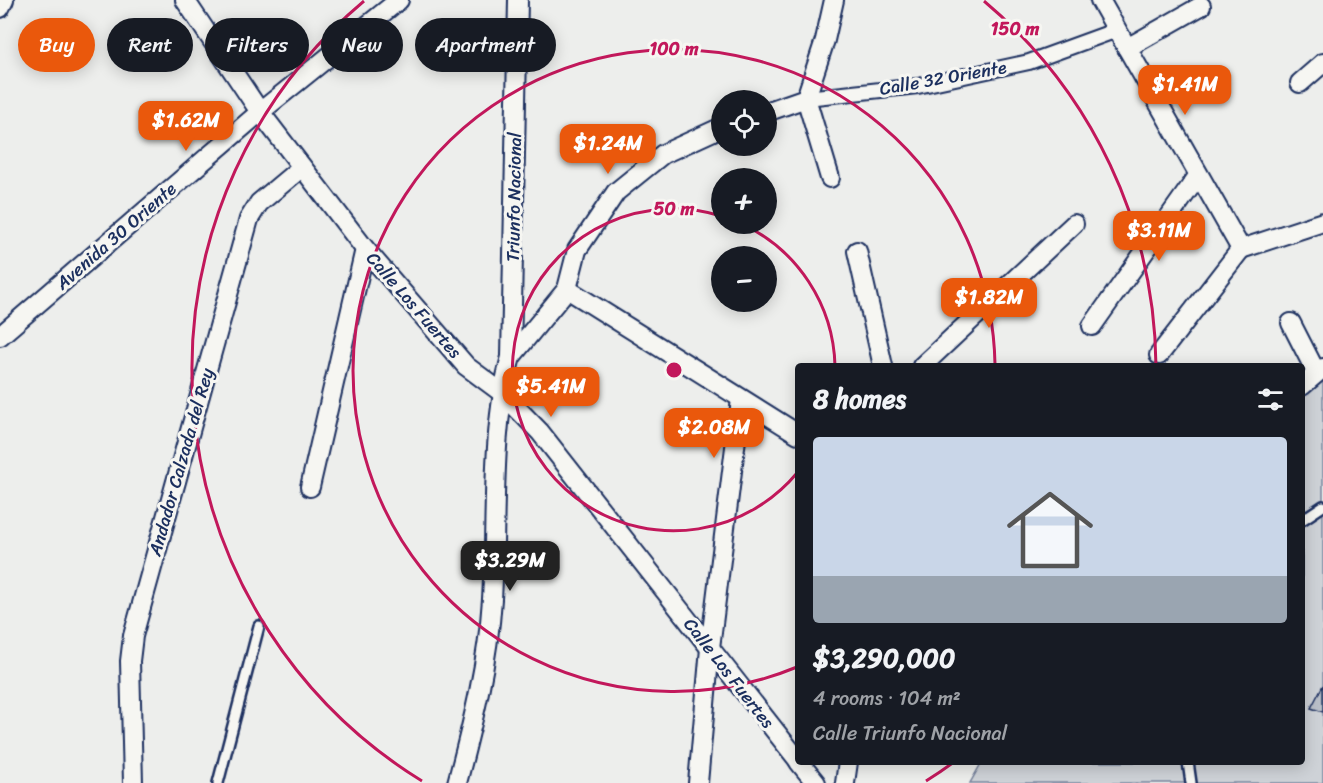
<!DOCTYPE html>
<meta charset="utf-8">
<style>
:root{--surface:#171b24;--page:#20242c;--text:#f1f3f6;--muted:#9ea1a6;--line:#363941;--accent:#ea580c}
body{margin:0;font-family:Sriracha,sans-serif;background:var(--page);color:var(--text);height:100vh;display:flex;flex-direction:column;font-size:22px;white-space:nowrap}
*{box-sizing:border-box;margin:0}
p{font-size:20px;color:var(--muted)}
.icon{flex:none;width:33px;height:33px;fill:none;stroke:currentColor;stroke-width:2;stroke-linecap:round;stroke-linejoin:round}
.map{position:relative;flex:1;overflow:hidden}
.panel{position:absolute;left:795px;top:363px;width:510px;height:402px;display:flex;flex-direction:column;background:var(--surface);border-radius:6px;box-shadow:0 3px 15px #0003}
.panel>*{flex:none}
.top-card{position:absolute;left:18px;top:18px;width:570px;height:54px;display:flex;gap:12px}
.tools{position:absolute;left:711px;top:90px;display:grid;gap:12px}
.tools a{display:grid;place-items:center;width:66px;height:66px;border-radius:50%;background:var(--surface);box-shadow:0 3px 15px #0003;font-size:30px}
.price{position:absolute;translate:-50% -51px;padding:0 14px;border-radius:12px;background:var(--accent);color:#fff;font-size:20px;line-height:39px;filter:drop-shadow(0 2px 3px #0008)}
.price::after{content:'';position:absolute;left:50%;top:36px;width:18px;height:14px;margin-left:-9px;background:inherit;clip-path:polygon(0 0,100% 0,50% 100%)}
.price.on{background:#222;color:#fff}
ul{padding:0;list-style:none}
li{display:grid;align-content:center;gap:12px;height:318px;padding:0 18px}
li+li{border-top:2px solid var(--line)}
li span{display:grid;place-items:center;height:186px;border-radius:6px;color:#555}
li>.icon{margin-inline-start:auto}
span .icon{width:108px;height:108px;fill:#fffc;stroke-width:1}
li b{font-size:26px}
h2{display:flex;justify-content:space-between;align-items:center;height:72px;padding:0 18px;font-size:26px}
.chip{padding:0 21px;border-radius:27px;background:var(--surface);box-shadow:0 3px 15px #0003;font-size:21px;line-height:54px}
.chip.on{background:var(--accent);color:#fff}
.map>svg:first-child{display:block}
</style>
<div class="map">
<svg width="1323" height="783" viewBox="0 0 1323 783">
<rect width="100%" height="100%" fill="#edeeec"/>
<filter id="ink" filterUnits="userSpaceOnUse"><feTurbulence type="fractalNoise" baseFrequency=".0167" numOctaves="2"/><feDisplacementMap in="SourceGraphic" scale="12" xChannelSelector="R" yChannelSelector="G"/><feConvolveMatrix kernelMatrix="1 2 1 2 8 2 1 2 1" color-interpolation-filters="sRGB"/></filter>
<g filter="url(#ink)">
<path fill="#ced2d7" stroke="#74809a" stroke-width="1.5" d="M1323,376V783H970L982,762H1302V391Z"/>
<path fill="#b9bfc8" stroke="#1b2f5e" stroke-width="1.5" d="M1323,685V712L1311,708Z"/>
<g fill="none" stroke-linecap="round" stroke-linejoin="round">
<g stroke="#1b2f5e" stroke-width="14">
<g id="service">
<path d="M1302,520L1323,506"/>
<path d="M1188,762L1191,783"/>
<path d="M218,783L259,626"/>
</g>
</g>
<g stroke="#1b2f5e" stroke-width="18">
<path id="pedestrian" d="M806,98L918,86L1029,62L1117,30"/>
</g>
<g stroke="#1b2f5e" stroke-width="22">
<g id="minor">
<path d="M185,0L260,112L365,249L466,366L501,392L540,432L798,760"/>
<path d="M1100,0L1241,249"/>
<path d="M0,8L4,0"/>
<path d="M1127,48L1201,6"/>
<path d="M1300,83L1323,63"/>
<path d="M806,98L825,40L834,0"/>
<path d="M806,98L830,178"/>
<path d="M766,112L806,98"/>
<path d="M1241,249L1323,222"/>
<path d="M857,251L883,366"/>
<path d="M567,289L798,434"/>
<path d="M1291,323L1316,372"/>
<path d="M1092,326L1198,176"/>
<path d="M0,336L260,112L399,0"/>
<path d="M1159,355L1241,249"/>
<path d="M511,357L567,289L577,250L616,192L663,154L722,127"/>
<path d="M922,366L1074,224"/>
<path d="M1302,386L1323,368"/>
<path d="M310,487L365,249"/>
<path d="M799,762L816,783"/>
<path d="M133,783L130,661L133,636L249,219L259,203L302,167"/>
<path d="M457,783C473,722 488,662 492,599C497,522 490,431 511,357L518,0"/>
<path d="M698,783L710,648L741,399"/>
<path d="M845,783L848,762"/>
</g>
</g>
<use href="#service" stroke="#f6f6f2" stroke-width="9"/>
<use href="#pedestrian" stroke="#f6f6f2" stroke-width="14"/>
<use href="#minor" stroke="#f6f6f2" stroke-width="18"/>
</g>
</g>
<g fill="none" stroke="#c2185b" stroke-width="3">
<path d="M797 473A161 161 0 1 1 721 216M742 224A161 161 0 0 1 835 366"/>
<path d="M797 667A321 321 0 1 1 995 364"/>
<path d="M954 762A482 482 0 0 1 926 781M422 781A482 482 0 0 1 364 1M984 1A482 482 0 0 1 1156 366"/>
</g>
<g text-anchor="middle" stroke-width="6" stroke-linejoin="round" paint-order="stroke">
<g font-size="18" fill="#1b2f5e" stroke="#f6f6f2">
<text transform="translate(943 78) rotate(-10)" y="6">Calle 32 Oriente</text>
<text transform="translate(514 197) rotate(-89)" y="6">Triunfo Nacional</text>
<text transform="translate(116 236) rotate(-41)" y="6">Avenida 30 Oriente</text>
<text transform="translate(414 305) rotate(49)" y="6">Calle Los Fuertes</text>
<text transform="translate(181 462) rotate(-74)" y="6">Andador Calzada del Rey</text>
<text transform="translate(729 673) rotate(52)" y="6">Calle Los Fuertes</text>
</g>
</g>
<circle cx="674" cy="370" r="9" fill="#c2185b" stroke="#f6f6f2" stroke-width="3"/>
<g font-size="18" text-anchor="middle" font-weight="bold" fill="#c2185b" stroke="#f6f6f2" stroke-width="6" stroke-linejoin="round" paint-order="stroke">
<text x="1015" y="35">150 m</text>
<text x="674" y="55">100 m</text>
<text x="674" y="215">50 m</text>
</g>
</svg>
<div class="tools">
<a><svg class="icon" aria-label="locate" viewBox="0 0 24 24"><circle cx="12" cy="12" r="6"/><path d="M12 2v4M12 18v4M2 12h4M18 12h4"/></svg></a>
<a>+</a>
<a>−</a>
</div>
<b class="price" style="left:1185px;top:116px">$1.41M</b>
<b class="price" style="left:186px;top:152px">$1.62M</b>
<b class="price" style="left:608px;top:175px">$1.24M</b>
<b class="price" style="left:1159px;top:262px">$3.11M</b>
<b class="price" style="left:989px;top:329px">$1.82M</b>
<b class="price" style="left:551px;top:418px">$5.41M</b>
<b class="price" style="left:714px;top:459px">$2.08M</b>
<b class="price on" style="left:510px;top:592px">$3.29M</b>
<div class="top-card">
<a class="chip on">Buy</a>
<a class="chip">Rent</a>
<a class="chip">Filters</a>
<a class="chip">New</a>
<a class="chip">Apartment</a>
</div>
<section class="panel">
<h2>8 homes<svg class="icon" aria-label="filters" viewBox="0 0 24 24"><path d="M4 7h16M4 17h16"/><circle cx="9" cy="7" r="2"/><circle cx="15" cy="17" r="2"/></svg></h2>
<ul>
<li><span style="background:linear-gradient(#c9d6e8 75%,#9aa5b1 0)"><svg class="icon" aria-label="home" viewBox="0 0 24 24"><path d="M3 11l9-7 9 7M6 9v11h12V9"/></svg></span><div><b>$3,290,000</b><p>4 rooms · 104 m²</p><p>Calle Triunfo Nacional</p></div></li>
</ul>
</section>
</div>
